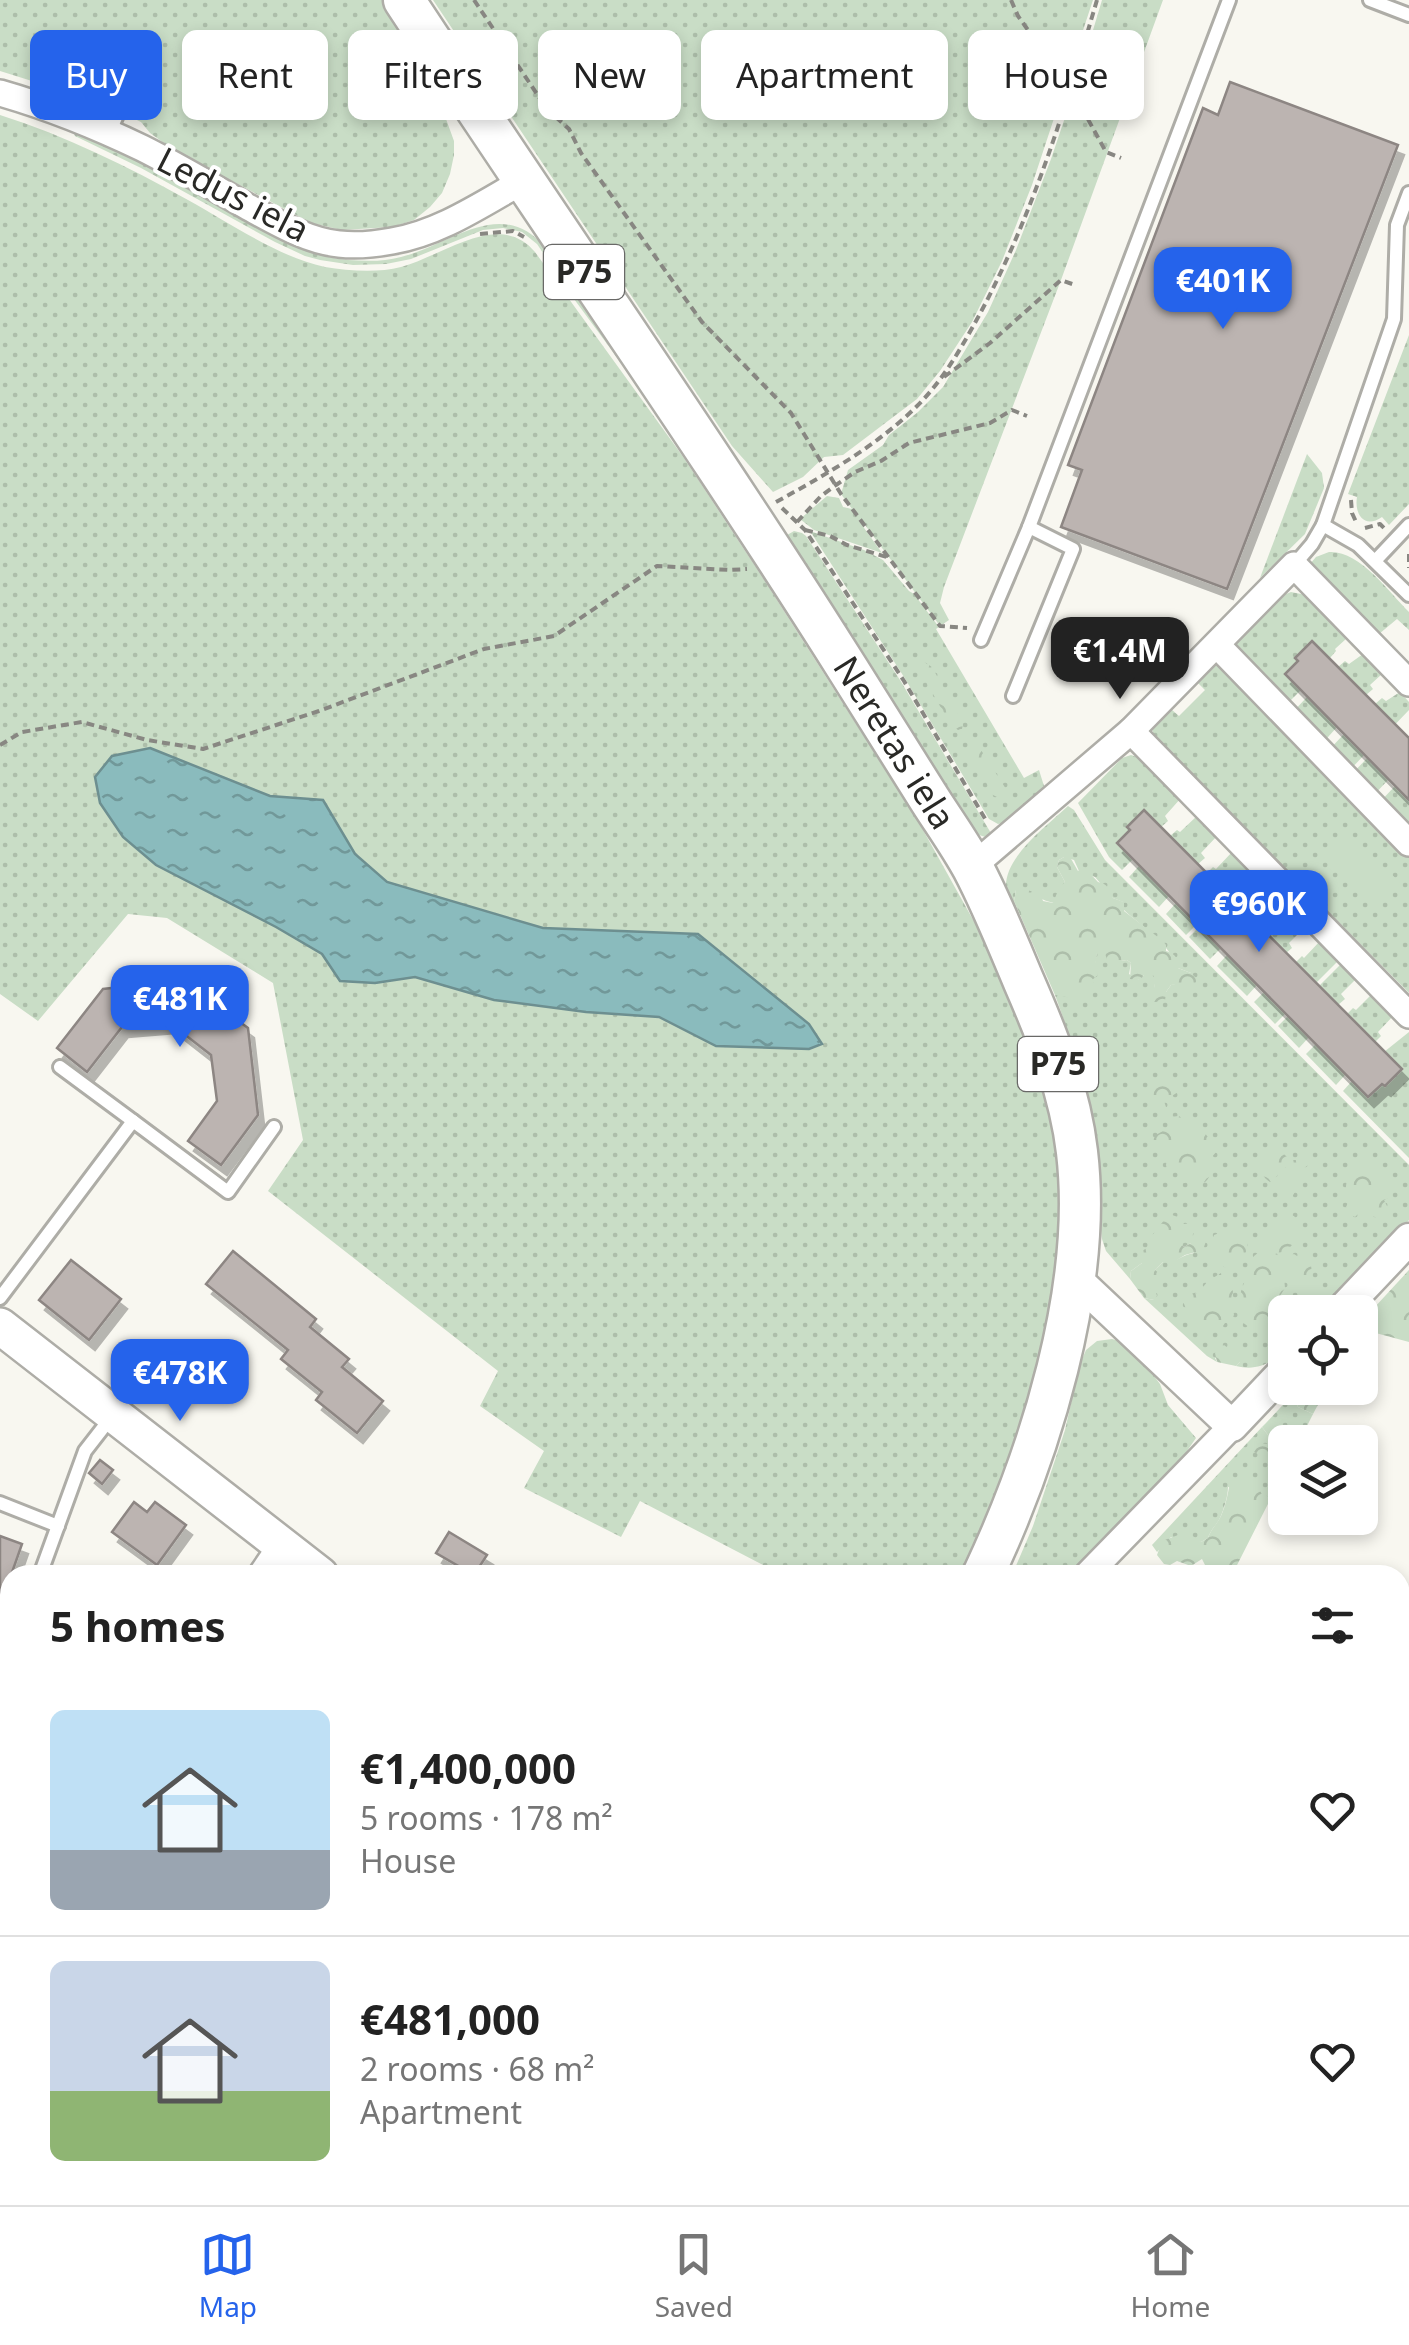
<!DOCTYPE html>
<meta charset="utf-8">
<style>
:root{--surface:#fff;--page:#f2f2f2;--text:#222;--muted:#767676;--line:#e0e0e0;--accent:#2563eb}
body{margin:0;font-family:"Noto Sans",sans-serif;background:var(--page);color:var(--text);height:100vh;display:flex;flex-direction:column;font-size:38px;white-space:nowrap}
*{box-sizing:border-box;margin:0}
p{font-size:32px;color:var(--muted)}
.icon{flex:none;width:55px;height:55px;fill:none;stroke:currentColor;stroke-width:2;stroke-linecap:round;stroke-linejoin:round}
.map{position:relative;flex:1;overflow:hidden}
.panel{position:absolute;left:0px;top:1565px;width:1410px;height:640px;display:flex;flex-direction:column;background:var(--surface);border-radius:30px 30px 0 0;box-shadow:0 5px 15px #0003}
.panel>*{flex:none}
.guide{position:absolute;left:30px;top:30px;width:1350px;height:90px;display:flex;gap:20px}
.tools{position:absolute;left:1268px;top:1295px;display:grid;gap:20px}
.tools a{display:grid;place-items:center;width:110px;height:110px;border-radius:15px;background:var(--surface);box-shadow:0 5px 15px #0003;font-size:50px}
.price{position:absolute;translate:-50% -85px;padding:0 22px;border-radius:20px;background:var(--accent);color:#fff;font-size:32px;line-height:65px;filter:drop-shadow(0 2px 5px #0008)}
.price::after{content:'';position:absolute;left:50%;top:60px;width:30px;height:22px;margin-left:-15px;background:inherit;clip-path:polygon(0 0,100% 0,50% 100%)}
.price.selected{background:#222;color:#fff}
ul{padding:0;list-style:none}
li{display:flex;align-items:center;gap:30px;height:250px;padding:0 50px}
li+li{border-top:2px solid var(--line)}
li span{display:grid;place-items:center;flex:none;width:280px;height:200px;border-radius:15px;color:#555}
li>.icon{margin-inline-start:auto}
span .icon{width:120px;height:120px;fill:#fffc;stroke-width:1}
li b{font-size:42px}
h2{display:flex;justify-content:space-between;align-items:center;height:120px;padding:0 50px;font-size:42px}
.pill{padding:0 35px;border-radius:15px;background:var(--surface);box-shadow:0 5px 15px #0003;font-size:35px;line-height:90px}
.pill.selected{background:var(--accent);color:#fff}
.dock{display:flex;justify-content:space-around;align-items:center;height:140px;border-top:2px solid var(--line);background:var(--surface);font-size:28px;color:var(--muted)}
.dock a{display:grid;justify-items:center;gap:5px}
.dock .selected{color:var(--accent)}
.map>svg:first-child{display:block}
</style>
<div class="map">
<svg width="1409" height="2205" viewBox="0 0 1409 2205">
<defs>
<pattern id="grass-dots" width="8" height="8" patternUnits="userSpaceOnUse" patternTransform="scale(2.5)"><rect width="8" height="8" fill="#c9ddc6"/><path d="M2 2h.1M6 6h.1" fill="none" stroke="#adbeaa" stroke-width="1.8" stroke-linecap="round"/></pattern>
<pattern id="forest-crowns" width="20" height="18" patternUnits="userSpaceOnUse" patternTransform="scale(2.5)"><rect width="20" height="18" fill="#c9ddc6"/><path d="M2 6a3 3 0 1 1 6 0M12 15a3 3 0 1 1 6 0" fill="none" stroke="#adbeaa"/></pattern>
<pattern id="water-ripples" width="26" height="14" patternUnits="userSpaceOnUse" patternTransform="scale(2.5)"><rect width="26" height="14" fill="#8abbbd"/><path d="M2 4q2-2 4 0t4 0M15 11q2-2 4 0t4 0" fill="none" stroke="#719899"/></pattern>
<filter id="shadow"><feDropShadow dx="6" dy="10" stdDeviation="0" flood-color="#0004"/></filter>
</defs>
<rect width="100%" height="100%" fill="#f8f7f0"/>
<g fill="url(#grass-dots)">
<path d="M0,0H383L442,108L454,141V155L450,174L442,193L430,207L414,220L392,227L342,230L311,223L172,149L150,133L141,122L102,103L0,71Z"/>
<path d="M433,0H1093L1032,185L1002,261L972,322L940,371L917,399L843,455L824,457L803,477L773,492L732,446Z"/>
<path d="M1102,0H1163L1061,280L944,587L940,603L949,620L940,626L862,521V525L882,553L814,530L800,519L827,496L839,498L843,507L852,509L841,494L848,470L883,445L889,435L918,412L943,387L988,312L1016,250L1051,159L1082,67Z"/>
<path d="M0,115C66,136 127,166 188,200C230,223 278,257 325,267C349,271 378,273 401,267C443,256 499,209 535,252L684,458L763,578L918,821L986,943L1036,1058L1060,1152L1061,1231L1048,1315L1024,1424L978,1546L961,1575H782L640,1501L621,1537L524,1488L544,1451L480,1406L498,1371L268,1191L303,1140L273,983L167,918L128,914L38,1021L0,994Z"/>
<path d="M73,131C120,151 164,175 209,200C253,225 296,255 348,260C365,261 383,262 401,257C452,244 501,195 546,248L688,454L574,299L537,244L522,232L503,228L483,230L411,259L386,264L353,265L320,260L305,256L275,242L141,168L75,136Z"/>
<path d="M1409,335V504L1389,525L1382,517C1365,529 1354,515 1357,497L1348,494Z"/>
<path d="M1307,454L1322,473L1324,488L1305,534L1260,578Z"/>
<path d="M794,531L802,533L806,536L900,680L995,840L979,835L972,830L782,538Z"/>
<path d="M810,531L864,550L883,560L909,591L914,594L939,627L936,629L1024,778L1039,770L1044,786L1011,821L998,824L989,819L904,677Z"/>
<path d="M1329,552C1359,550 1388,591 1409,612V630L1397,619L1379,634L1373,633L1310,564L1316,557Z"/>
<path d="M1291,592L1306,595L1347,638L1335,649L1336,651L1330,658L1312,641L1296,657L1298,661L1285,674L1301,690L1283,708L1230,650L1286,594Z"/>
<path d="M1363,654L1382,674L1370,685L1373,689L1366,695L1338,667L1345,661L1349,664Z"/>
<path d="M1215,665L1228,671L1409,852V993L1154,736L1152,729L1171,709L1179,716L1205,690L1198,683Z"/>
<path d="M1400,692L1409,702V710L1385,735L1375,704L1382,698L1386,701Z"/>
<path d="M1307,697L1337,727L1320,746L1290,715Z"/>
<path d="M1344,734L1368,751L1347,773L1327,752Z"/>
<path d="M1371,754L1389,779L1372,797L1350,776Z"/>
<path d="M1131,755L1142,759L1181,798L1165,816L1168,821L1161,827L1144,810L1128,826L1130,830L1117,843L1133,859L1122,870L1109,857L1078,803L1122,758Z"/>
<path d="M1395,786L1409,800V833L1378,804Z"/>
<path d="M1068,806L1074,810L1105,860L1409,1165V1220L1323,1312H1285V1352C1268,1364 1257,1371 1236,1366L1240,1362L1215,1358L1217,1362L1207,1356L1144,1298L1154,1300V1271L1163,1262C1176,1263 1181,1255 1194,1253L1191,1243L1184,1247L1180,1243L1155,1233L1142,1263L1131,1271L1130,1279L1106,1251L1102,1239C1098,1211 1101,1181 1097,1153C1090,1097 1074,1047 1055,995H1061L1092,980L1097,952L1104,949L1121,961L1127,960L1131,963L1129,974L1139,980L1144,975L1153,974L1156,979L1154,988L1166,992L1171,985L1180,983L1183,985L1191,973L1178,968C1170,944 1142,927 1124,910L1123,902L1113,898L1095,877L1079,871L1074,860L1064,857L1059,860L1057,867L1065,882L1054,903C1038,900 1033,891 1016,890L1014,901L1024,926L1020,925C1015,913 1007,899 1006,887C1005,856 1047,826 1068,806Z"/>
<path d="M1198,815L1218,835L1201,853L1205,858L1198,864L1170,836L1177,830L1180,832Z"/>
<path d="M1233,851L1251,869L1217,903L1222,888L1207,873L1213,867L1216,869Z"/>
<path d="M1139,866L1169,896L1159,907L1129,877Z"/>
<path d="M1253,871L1270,888L1252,906L1256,910L1250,916L1219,906Z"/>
<path d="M1176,903L1192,919L1200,921L1186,935L1166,914Z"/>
<path d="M1285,903L1307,925L1289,943L1292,948L1286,953L1259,926L1265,919L1268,920Z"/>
<path d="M1203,923L1208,929L1205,933L1221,948L1210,959L1189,937Z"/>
<path d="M1321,940L1340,959L1306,993L1296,962L1302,956L1304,958Z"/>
<path d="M1227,955L1257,985L1247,996L1217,966Z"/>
<path d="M1343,962L1358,977L1341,994L1345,999L1338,1005L1309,996Z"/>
<path d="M1264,992L1279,1008L1289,1010L1275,1024L1254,1002Z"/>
<path d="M1373,993L1395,1014L1378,1032L1381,1036L1375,1042L1347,1014L1353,1008L1356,1010Z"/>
<path d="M1291,1013L1293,1022L1309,1037L1299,1048L1278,1026Z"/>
<path d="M1409,1032V1158L1343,1091L1352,1081L1368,1097L1382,1084L1386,1086L1401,1069L1384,1052Z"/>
<path d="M1316,1044L1346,1074L1336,1085L1306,1054Z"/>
<path d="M1112,1339L1126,1343L1136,1352L1160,1384L1168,1405L1196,1438L1176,1467L1074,1575H1012L1033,1526L1065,1430L1080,1364L1086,1350L1097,1341Z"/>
<path d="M1293,1394L1298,1407L1313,1414L1299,1442L1297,1433L1266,1423Z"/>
<path d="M1262,1427L1268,1435L1285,1442L1278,1450L1272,1448V1462L1279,1464L1285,1459V1470L1270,1500L1266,1496L1228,1487C1228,1496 1224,1509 1220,1518C1216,1526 1211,1529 1208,1538L1201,1542L1171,1537L1157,1552L1152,1545Z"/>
<path d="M62,2195H258L248,2205H59Z"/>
<path d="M481,2195H566L559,2205H475Z"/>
<path d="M621,2195H701L690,2205H614Z"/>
<path d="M843,2195H901L906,2198V2205H866Z"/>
<path d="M982,2195H1067L1064,2205H1010Z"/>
</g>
<g fill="url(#forest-crowns)">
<path d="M924,662L932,667L963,723L962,729L958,730L951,725L919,670L918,665Z"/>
<path d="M974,747L981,750L1006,789L1005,795L1001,799L993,795L970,753V750Z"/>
<path d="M1064,857H1070L1078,871L1084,867L1098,882C1108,884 1109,889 1113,898L1124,902V911L1163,941L1166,945V951C1174,953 1180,959 1178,968L1191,973L1197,979C1192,989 1198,994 1183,995L1181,984L1171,985L1166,992L1165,1001L1155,1002L1149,999L1148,993L1154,988L1155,979L1153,975H1144L1140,980L1130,979L1131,963L1127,960L1121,961L1118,969H1113L1108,963L1104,950L1097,953L1095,968L1098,975L1092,980L1095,985C1084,1008 1072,996 1055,995L1014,901L1016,890L1023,887L1030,891H1040L1043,901L1053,903L1059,888L1065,882L1057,867L1059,860Z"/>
<path d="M1166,1075H1172L1177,1082L1174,1086L1178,1092L1164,1101L1166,1107L1165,1113L1161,1115L1149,1106C1148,1079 1148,1089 1166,1075Z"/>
<path d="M1179,1116L1184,1120H1189L1190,1130L1201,1127L1207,1136L1216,1138C1222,1147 1215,1155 1207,1161L1212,1171C1208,1180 1205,1185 1194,1185L1188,1179L1185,1183H1179L1178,1179L1180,1170L1168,1173L1166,1165L1167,1159L1162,1150L1154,1146L1152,1141L1156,1135L1168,1128L1169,1117Z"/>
<path d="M1272,1150H1280L1290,1160H1298L1302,1155L1312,1162L1303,1169L1299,1166L1295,1167L1296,1171L1305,1175L1300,1184L1293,1183L1296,1190L1292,1197L1277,1190L1273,1184L1285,1180L1288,1172L1286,1167C1278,1170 1278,1179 1270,1182C1261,1176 1257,1167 1261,1156Z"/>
<path d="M1366,1156L1374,1160L1377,1168L1386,1169L1392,1188L1390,1197L1384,1200L1388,1208L1379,1218L1359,1213L1355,1217L1349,1214L1346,1207L1348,1203C1342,1186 1349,1163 1366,1156Z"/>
<path d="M1285,1214L1294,1216L1301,1225L1304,1233L1286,1251L1275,1254L1284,1258L1294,1254L1311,1265L1313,1283L1323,1290V1298L1317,1306H1310L1303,1288L1292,1286L1289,1277H1284L1285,1288L1278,1299L1281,1306L1275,1320L1266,1329L1253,1330L1242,1322C1240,1311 1238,1300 1242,1288C1247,1275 1253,1272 1254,1256L1263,1249L1258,1239L1273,1231L1275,1220Z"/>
<path d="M1172,1215L1178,1217L1184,1224L1192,1223L1194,1226L1181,1243L1184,1247L1191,1243L1194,1232L1200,1231L1206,1241L1203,1250L1185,1255L1172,1263L1163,1262L1155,1270L1161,1275L1162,1282L1155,1289L1157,1296L1154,1300L1144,1298L1130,1279L1131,1271L1142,1263L1138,1254L1148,1247L1149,1237C1160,1231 1159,1221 1172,1215Z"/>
<path d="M1227,1228L1240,1232L1248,1239C1246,1259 1243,1261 1225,1268C1210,1255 1208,1256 1214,1235L1222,1232Z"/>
<path d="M1409,1270V1342L1372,1332L1371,1329H1362L1361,1322Z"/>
<path d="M1221,1273L1233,1276C1234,1290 1231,1302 1234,1315L1230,1322L1225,1323L1219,1332H1204C1197,1317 1189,1320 1183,1301L1188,1294L1198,1293L1208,1281Z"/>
<path d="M1224,1345L1228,1348L1237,1346L1241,1355L1240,1362L1236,1366L1217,1362L1215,1353Z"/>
<path d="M1299,1388H1327L1313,1414L1298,1407L1293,1394Z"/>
<path d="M1278,1422L1285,1430L1298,1433V1442H1285V1459L1279,1464V1471L1273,1474L1267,1469L1273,1457L1262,1456L1254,1452V1447L1258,1443L1269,1444L1272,1448L1278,1450L1283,1446V1440L1268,1435L1262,1427L1266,1423Z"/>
<path d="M1240,1479L1260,1490L1262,1495H1266L1270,1500L1232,1575H1203L1205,1565L1202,1559L1191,1566L1177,1561L1170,1565L1164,1564L1157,1555L1162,1541L1178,1535L1182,1538L1191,1535L1201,1542L1208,1538C1211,1529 1217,1524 1221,1516C1226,1505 1228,1493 1230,1482Z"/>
<path d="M754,2195H843L866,2205H765Z"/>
<path d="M923,2195H982L1010,2205H919Z"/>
<path d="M1067,2195H1116L1121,2197L1119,2205H1064Z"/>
</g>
<path fill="#c9ddc6" d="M1345,833L1400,882L1378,905L1324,855Z"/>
<path fill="url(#water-ripples)" stroke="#6d8f90" stroke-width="2.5" d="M150,748L270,796L323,800L355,854L387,882L543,928L698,934L809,1024L822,1044L809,1049L716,1046L659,1017L586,1012L494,1000L415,977L375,983L340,981L322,954L276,927L156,865L123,837L100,803L95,777L112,756Z"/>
<g fill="#bcb4b1" stroke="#8d8683" stroke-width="2.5" filter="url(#shadow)">
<path d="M1230,82L1398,145L1227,589L1061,527L1082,470L1068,465L1203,108L1218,115Z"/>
<path d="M1312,641L1409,738V800L1285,674L1298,661L1295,658Z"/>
<path d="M1144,810L1402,1069L1385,1086L1382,1084L1368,1097L1117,843L1130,830L1127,827Z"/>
<path d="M182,980L248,1028L258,1115L221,1165L188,1141L217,1101L211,1055L170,1023L122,1027L87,1072L57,1048L103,989Z"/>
<path d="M233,1251L316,1319L310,1327L349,1359L342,1367L383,1401L357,1433L316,1400L322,1392L281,1359L288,1350L206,1284Z"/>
<path d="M71,1260L121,1299L89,1340L39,1300Z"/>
<path d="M100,1460L113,1470L102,1484L89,1473Z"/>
<path d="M134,1502L147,1512L155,1502L186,1525L157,1565L112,1532Z"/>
<path d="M449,1532L487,1555L474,1575L436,1553Z"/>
<path d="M0,1536L22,1544L3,1598H0Z"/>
</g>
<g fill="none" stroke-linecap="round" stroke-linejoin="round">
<g stroke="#aeada7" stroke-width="18">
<g id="service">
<path d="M1370,0L1409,15"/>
<path d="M109,133L122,104"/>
<path d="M1323,525L1358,545L1409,595"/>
<path d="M1375,561L1409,525"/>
<path d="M1294,565L1312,544L1323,525L1394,319L1397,225L1409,193"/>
<path d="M981,640L1029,527L1229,0"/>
<path d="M1013,696L1073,549L1029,527"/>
<path d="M60,1067L133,1121"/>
<path d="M0,1298L133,1121L228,1192L274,1127"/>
<path d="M0,1503L58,1526"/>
<path d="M40,1575L85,1451L113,1415"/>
<path d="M0,1686L10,1658"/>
<path d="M0,1753L10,1742"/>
<path d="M385,2195L399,2205"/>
<path d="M264,2205L270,2195"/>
</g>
</g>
<g stroke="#aeada7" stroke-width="30">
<g id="minor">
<path d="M0,93C49,107 96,126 142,148C178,166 213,187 248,207C276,222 307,241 339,244C356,246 376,244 392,241C440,233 482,204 523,181"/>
<path d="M1217,645L1409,843"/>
<path d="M1131,731L1409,1015"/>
<path d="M972,867L1131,731L1294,565L1409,683"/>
<path d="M261,1575L282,1544"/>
<path d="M1087,1575L1232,1426"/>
<path d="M0,1859L10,1864"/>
<path d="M48,2205L51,2195"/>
<path d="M1143,2205L1147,2195"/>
</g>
</g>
<g stroke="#aeada7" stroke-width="35">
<g id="tertiary">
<path d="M1074,1277L1232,1426L1285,1370"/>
<path d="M1340,1312L1409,1239"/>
</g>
</g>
<g stroke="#aeada7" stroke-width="40">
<g id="secondary">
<path d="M0,1326L320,1575"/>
<path d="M1400,2028L1409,2031"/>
</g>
</g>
<g stroke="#aeada7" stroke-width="45">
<g id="primary">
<path d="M404,0C551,224 706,444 849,671C876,714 903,757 930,800C944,822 960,844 973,868C992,904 1008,944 1024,982C1048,1037 1070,1092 1077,1152C1093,1287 1040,1454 983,1575"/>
<path d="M573,2205L581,2195"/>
</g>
</g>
<g stroke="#888782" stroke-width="4" stroke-dasharray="8 5" stroke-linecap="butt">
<path d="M474,0L547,109L569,129L581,153L702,322L791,413L841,494L940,626L967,628"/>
<path d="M1011,0L1018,16L1050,61L1062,72L1106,152L1121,158"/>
<path d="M480,234L513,231L524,237"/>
<path d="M944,377L990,343L1061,280L1075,285"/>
<path d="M1351,500L1352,513L1357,524"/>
<path d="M776,502C825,475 875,447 915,408C941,383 959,352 976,321C1031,221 1065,109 1097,0"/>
<path d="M782,508L805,530L904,681L987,822"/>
<path d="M797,522L821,496L836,485L855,472L881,461L909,443L990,423L1012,410L1027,416"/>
<path d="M1365,528L1380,524L1384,528"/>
<path d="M805,530L830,536L847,545L890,558"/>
<path d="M1409,554V568"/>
<path d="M0,745L22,732L82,722L147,740L203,749L319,711L484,649L554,636L657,566L730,570L747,569"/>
<path d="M1400,1984L1409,1986"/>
<path d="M530,2205L537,2195"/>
<path d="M691,2205L702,2195"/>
</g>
<use href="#service" stroke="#fff" stroke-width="12"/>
<use href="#minor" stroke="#fff" stroke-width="25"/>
<use href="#tertiary" stroke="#fff" stroke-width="30"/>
<use href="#secondary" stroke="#fff" stroke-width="35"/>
<use href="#primary" stroke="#fff" stroke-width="40"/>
</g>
<g text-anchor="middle" stroke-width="8" stroke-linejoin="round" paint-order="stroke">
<g fill="#fff" stroke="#696967" stroke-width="2.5">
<rect x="544" y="245" width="80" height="54" rx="8"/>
<rect x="1018" y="1037" width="80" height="54" rx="8"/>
</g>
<g font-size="32" font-weight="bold" fill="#292926">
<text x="584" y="283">P75</text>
<text x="1058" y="1075">P75</text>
</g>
<g font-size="35" fill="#292926" stroke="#fff">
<text transform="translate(233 195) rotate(27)" y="12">Ledus iela</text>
<text transform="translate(894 743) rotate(58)" y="12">Neretas iela</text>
</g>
</g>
</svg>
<div class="tools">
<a><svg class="icon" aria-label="locate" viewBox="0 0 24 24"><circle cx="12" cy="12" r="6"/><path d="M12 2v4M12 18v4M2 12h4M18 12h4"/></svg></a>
<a><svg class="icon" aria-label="layers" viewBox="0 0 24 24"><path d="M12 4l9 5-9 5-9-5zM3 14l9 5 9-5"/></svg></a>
</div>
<b class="price" style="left:1223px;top:332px">€401K</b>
<b class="price selected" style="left:1120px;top:702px">€1.4M</b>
<b class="price" style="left:1259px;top:955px">€960K</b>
<b class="price" style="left:180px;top:1050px">€481K</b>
<b class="price" style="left:180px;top:1424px">€478K</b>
<div class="guide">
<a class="pill selected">Buy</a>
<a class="pill">Rent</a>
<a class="pill">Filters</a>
<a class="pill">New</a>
<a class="pill">Apartment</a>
<a class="pill">House</a>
</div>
<section class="panel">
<h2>5 homes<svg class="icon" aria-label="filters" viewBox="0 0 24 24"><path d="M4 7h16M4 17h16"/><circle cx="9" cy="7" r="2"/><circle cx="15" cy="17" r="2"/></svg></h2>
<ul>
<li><span style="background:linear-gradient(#bfe0f5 70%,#9aa5b1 0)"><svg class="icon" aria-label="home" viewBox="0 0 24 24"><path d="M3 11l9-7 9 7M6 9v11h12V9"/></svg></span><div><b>€1,400,000</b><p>5 rooms · 178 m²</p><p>House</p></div><svg class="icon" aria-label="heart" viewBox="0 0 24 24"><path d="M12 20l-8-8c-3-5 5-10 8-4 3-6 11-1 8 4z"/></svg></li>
<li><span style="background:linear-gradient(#c9d6e8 65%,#8fb573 0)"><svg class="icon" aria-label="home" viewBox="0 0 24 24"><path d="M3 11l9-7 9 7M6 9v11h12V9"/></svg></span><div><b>€481,000</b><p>2 rooms · 68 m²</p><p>Apartment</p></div><svg class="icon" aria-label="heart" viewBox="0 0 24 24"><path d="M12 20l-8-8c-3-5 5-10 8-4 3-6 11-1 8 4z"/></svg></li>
</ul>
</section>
</div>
<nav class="dock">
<a class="selected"><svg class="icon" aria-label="map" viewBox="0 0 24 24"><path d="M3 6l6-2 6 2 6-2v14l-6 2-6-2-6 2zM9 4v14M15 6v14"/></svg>Map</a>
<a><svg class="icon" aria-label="saved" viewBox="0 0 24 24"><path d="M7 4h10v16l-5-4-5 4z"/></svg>Saved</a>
<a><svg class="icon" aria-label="home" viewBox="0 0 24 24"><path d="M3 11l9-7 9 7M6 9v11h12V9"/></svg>Home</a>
</nav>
